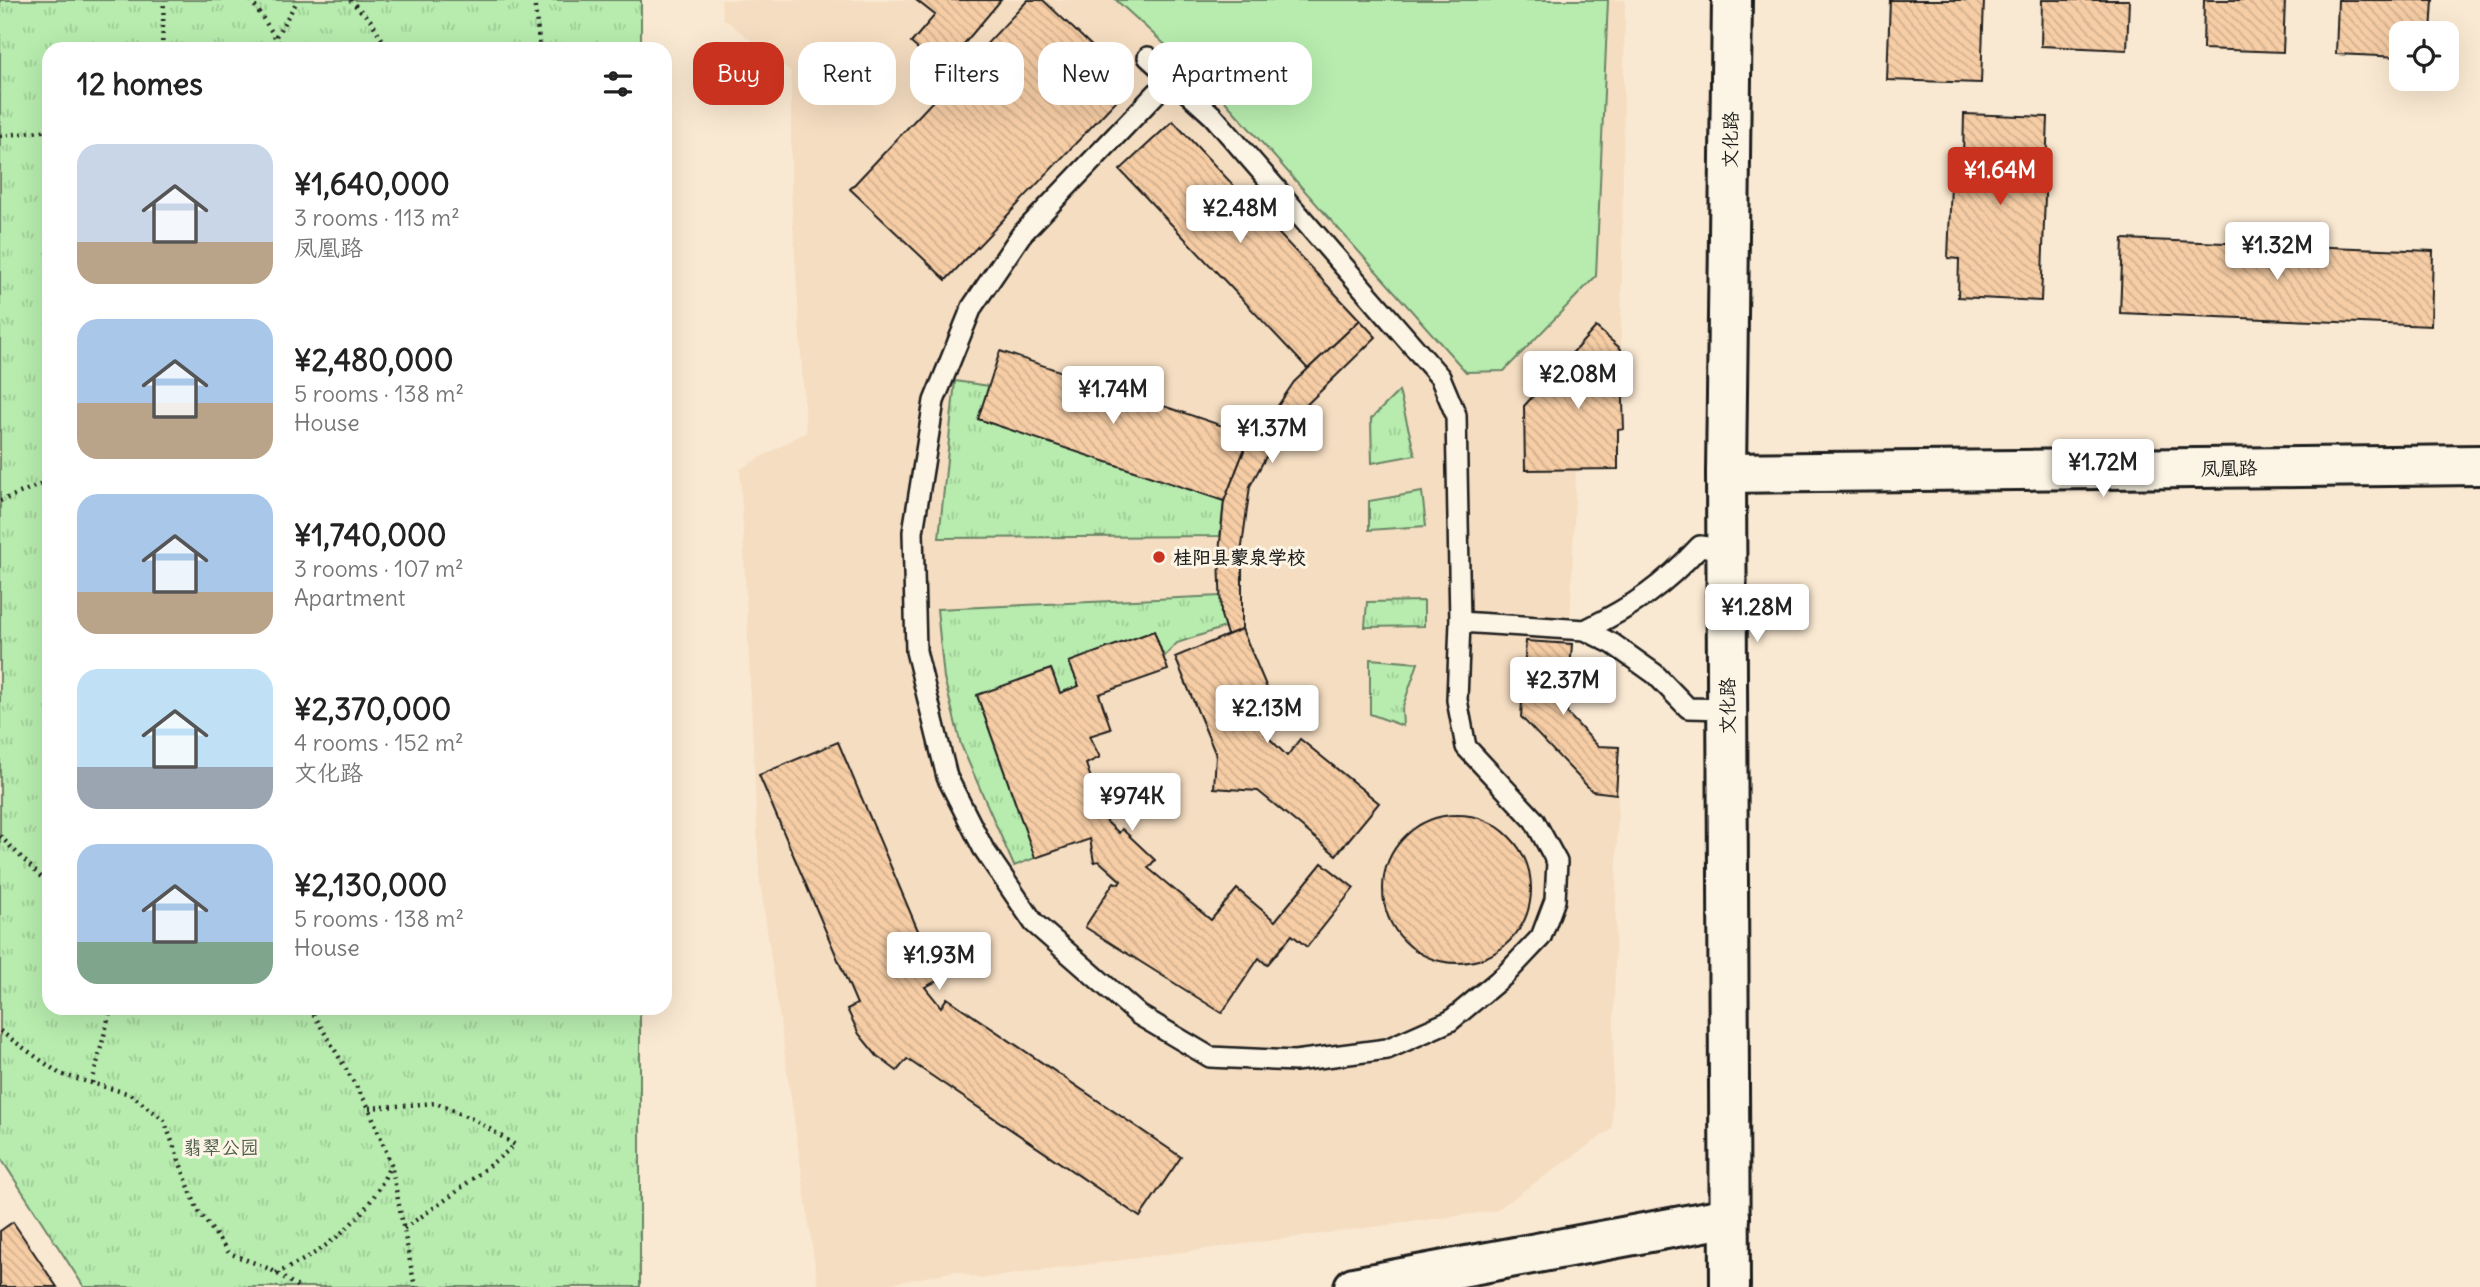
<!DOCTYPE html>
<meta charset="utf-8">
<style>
:root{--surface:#fff;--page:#f6f6f6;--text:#222;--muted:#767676;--accent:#c8321e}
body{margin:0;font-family:Delius,"LXGW WenKai TC",sans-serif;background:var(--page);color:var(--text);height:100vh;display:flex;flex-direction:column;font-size:26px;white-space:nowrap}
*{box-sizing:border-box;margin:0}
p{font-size:23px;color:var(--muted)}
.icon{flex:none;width:38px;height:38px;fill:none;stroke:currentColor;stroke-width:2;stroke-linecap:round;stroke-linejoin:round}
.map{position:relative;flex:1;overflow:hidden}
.panel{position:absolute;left:42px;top:42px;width:630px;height:973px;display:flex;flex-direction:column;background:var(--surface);border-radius:21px;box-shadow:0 7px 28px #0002}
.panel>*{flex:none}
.banner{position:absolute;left:693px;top:42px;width:665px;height:63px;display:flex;gap:14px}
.tools{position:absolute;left:2389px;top:21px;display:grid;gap:14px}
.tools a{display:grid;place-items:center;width:70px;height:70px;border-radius:14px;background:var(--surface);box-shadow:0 7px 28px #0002;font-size:35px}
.price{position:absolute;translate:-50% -60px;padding:0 16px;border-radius:7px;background:#fff;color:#222;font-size:23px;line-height:46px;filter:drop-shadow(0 2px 4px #0008)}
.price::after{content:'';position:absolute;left:50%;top:42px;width:21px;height:16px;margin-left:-10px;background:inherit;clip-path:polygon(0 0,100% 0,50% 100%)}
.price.active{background:var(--accent);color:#fff}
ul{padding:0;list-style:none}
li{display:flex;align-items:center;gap:21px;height:175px;padding:0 35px}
li span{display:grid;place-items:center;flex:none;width:196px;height:140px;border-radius:21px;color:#555}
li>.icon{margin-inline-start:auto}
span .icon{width:84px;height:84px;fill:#fffc;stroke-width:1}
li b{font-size:30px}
h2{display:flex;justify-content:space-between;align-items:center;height:84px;padding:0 35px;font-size:30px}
.tag{padding:0 24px;border-radius:21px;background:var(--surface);box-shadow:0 7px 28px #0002;font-size:24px;line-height:63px}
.tag.active{background:var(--accent);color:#fff}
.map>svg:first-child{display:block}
</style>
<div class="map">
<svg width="2480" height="1287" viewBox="0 0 2480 1287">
<defs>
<pattern id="grass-tufts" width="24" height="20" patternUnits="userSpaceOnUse" patternTransform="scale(1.75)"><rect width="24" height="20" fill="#b7ecae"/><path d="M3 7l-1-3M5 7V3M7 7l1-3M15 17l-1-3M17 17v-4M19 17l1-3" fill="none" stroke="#9dca95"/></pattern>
<pattern id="building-back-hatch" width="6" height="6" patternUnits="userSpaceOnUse" patternTransform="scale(1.75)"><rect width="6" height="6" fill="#f6cda5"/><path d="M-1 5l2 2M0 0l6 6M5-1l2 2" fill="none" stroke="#d2af8d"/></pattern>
</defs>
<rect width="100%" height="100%" fill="#fae9d2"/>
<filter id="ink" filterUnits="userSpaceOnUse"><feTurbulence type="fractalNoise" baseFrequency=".0143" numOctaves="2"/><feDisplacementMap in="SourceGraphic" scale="14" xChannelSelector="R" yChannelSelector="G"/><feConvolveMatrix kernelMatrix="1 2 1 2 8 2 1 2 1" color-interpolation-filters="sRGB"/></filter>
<g filter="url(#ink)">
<path fill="#f5ddc1" d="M721,0H1625L1621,349L1624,429L1618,430V469L1576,470L1567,713L1598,746L1619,747L1612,1129L1495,1211L979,1279L956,1271L874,1287H818L759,875L740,469L806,432L791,194V72L723,18Z"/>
<g fill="url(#grass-tufts)" stroke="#6a8465" stroke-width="2">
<path d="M0,0H641V49H49V1008H640V1287H84L0,1157Z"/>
<path d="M955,381L989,386L979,419L1224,501L1220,536L939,538Z"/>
<path d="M1399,391L1415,455L1372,463L1371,419Z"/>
<path d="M1422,492L1426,526L1369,530V501Z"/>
<path d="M1221,596L1225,627L1177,643L1164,657L1154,631L1070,662L1079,686L1060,693L1051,669L977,695L1035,858L1014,866L961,745L944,678L937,609Z"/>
<path d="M1424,601V626L1365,627L1367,602Z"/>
<path d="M1370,659L1418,663L1402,709L1403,726L1370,714Z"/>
</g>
<path fill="#b7ecae" stroke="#6a8465" stroke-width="2" d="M1116,0H1608L1596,276L1504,371L1466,372L1215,90Z"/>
<g fill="url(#building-back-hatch)" stroke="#1c1c1c" stroke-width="2">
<path d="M916,0H1001L942,70L911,43L935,15Z"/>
<path d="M1028,0H1043L1132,84L946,280L850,189Z"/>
<path d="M1890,0H1984L1981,83L1887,80Z"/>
<path d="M2042,0H2129L2127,50L2041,46Z"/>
<path d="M2204,0H2285L2283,52L2203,49Z"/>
<path d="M2338,0H2433L2431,33H2401V57L2336,54Z"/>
<path d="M1964,114L2048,117L2041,301L1958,297L1959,259L1948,258L1952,159H1963Z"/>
<path d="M1173,121L1360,320L1308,369L1120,170Z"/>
<path d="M2123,239L2433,251L2431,326L2120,313Z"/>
<path d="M1360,320L1376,337L1291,420L1273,444L1250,486L1242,546V629L1227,635L1221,615L1219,553L1224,501L1250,435L1257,437L1294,382Z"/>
<path d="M1596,327L1621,349L1624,429L1618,430V469L1525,470L1524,406Z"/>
<path d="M1000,351L1250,435L1224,501L978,419Z"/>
<path d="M1242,629L1283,726L1265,734L1287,756L1300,739L1379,803L1336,855L1258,791L1214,788L1216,755L1175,657Z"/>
<path d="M1154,631L1168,670L1099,694L1111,729L1089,736L1100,757L1086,764L1106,821L1119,833L1122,829L1155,860L1148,868L1211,920L1237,889L1275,921L1322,863L1354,888L1307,947L1292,935L1267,965L1259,958L1222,1013L1085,927L1114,882L1119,884L1121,881L1099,861L1094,862L1090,839L1035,858L977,695L1051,669L1060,693L1079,686L1069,662Z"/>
<path d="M1526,641L1572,644L1567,713L1598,746L1619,747L1616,794L1592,791L1521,717Z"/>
<path d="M838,742L939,980L925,987L941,1007L947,998L1181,1157L1140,1217L907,1059L897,1071L877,1056L859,1034L847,1009L857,1004L759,775Z"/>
<circle cx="1457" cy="889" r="74"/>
<path d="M13,1222L57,1287H0V1231Z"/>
</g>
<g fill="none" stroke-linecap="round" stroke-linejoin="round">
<g stroke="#1c1c1c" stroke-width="24">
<g id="service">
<path d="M1148,57L1213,116L1440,377L1456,415L1460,622L1457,700L1466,747L1534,820L1557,862L1555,900L1541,937L1505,975L1450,1021L1387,1049L1295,1061L1210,1057L1139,1015L1034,923L983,848L947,777L916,651L913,532L934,401L972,307L1021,235L1171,78"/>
<path d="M1460,622L1585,630L1613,644L1655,674L1688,708L1727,709"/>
<path d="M1585,630C1634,606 1663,586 1700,546L1727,550"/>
</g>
</g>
<g stroke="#1c1c1c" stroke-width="44">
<g id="tertiary">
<path d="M1726,473L2480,465"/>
<path d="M1354,1287L1730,1217"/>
</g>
</g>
<g stroke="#1c1c1c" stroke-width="44">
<path id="secondary" d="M1730,1287L1726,473L1732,0"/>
</g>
<g stroke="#1c1c1c" stroke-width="4.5" stroke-dasharray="2 5" stroke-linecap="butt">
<path d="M251,0L283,49"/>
<path d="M350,0L371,21L388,49"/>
<path d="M534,0L540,49"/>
<path d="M276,36L298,0"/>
<path d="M162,49L164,0"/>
<path d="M0,136L49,130"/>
<path d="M0,501L49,481"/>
<path d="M0,836L49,885"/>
<path d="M310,1008L369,1108L391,1164L415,1287"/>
<path d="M0,1031L60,1074L130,1094L164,1120L197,1209L229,1253L270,1269L298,1287"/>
<path d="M92,1083L111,1008"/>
<path d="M369,1108L436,1103L477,1121L515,1145L451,1196L403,1229"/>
<path d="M276,1273C324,1254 372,1214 390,1165"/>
</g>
<use href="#service" stroke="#fcf5e5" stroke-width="19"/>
<use href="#tertiary" stroke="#fcf5e5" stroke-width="38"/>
<use href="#secondary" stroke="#fcf5e5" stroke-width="38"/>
</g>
</g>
<circle fill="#c8321e" stroke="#fcf5e5" stroke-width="2.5" cx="1159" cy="557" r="7"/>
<g text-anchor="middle" stroke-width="6" stroke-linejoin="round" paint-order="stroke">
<g font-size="19" fill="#1c1c1c" stroke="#fcf5e5">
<text transform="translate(1730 140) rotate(-89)" y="7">文化路</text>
<text transform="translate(2229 468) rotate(-1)" y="7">凤凰路</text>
<text transform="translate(1727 706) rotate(-90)" y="7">文化路</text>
</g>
<g font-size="19" font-weight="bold" fill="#1c1c1c" stroke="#fcf5e5" text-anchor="start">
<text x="1173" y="564">桂阳县蒙泉学校</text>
</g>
<g font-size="19" fill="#4a5a48" stroke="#fcf5e5">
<text x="221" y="1154">翡翠公园</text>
</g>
</g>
</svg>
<div class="tools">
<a><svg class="icon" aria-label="locate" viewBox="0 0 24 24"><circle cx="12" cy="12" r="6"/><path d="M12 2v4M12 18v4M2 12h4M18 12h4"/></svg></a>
</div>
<b class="price active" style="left:2000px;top:207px">¥1.64M</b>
<b class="price" style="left:1240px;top:245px">¥2.48M</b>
<b class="price" style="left:2277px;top:282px">¥1.32M</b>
<b class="price" style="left:1578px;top:411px">¥2.08M</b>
<b class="price" style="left:1113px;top:426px">¥1.74M</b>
<b class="price" style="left:1272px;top:465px">¥1.37M</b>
<b class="price" style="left:2103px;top:499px">¥1.72M</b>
<b class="price" style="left:1757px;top:644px">¥1.28M</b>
<b class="price" style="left:1563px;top:717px">¥2.37M</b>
<b class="price" style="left:1267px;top:745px">¥2.13M</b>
<b class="price" style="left:1132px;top:833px">¥974K</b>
<b class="price" style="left:939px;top:992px">¥1.93M</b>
<div class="banner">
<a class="tag active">Buy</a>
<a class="tag">Rent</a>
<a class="tag">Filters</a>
<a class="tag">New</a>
<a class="tag">Apartment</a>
</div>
<section class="panel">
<h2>12 homes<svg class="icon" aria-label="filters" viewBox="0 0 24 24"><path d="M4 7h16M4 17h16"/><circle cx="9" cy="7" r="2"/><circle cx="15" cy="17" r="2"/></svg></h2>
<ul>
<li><span style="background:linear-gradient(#c9d6e8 70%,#b9a48a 0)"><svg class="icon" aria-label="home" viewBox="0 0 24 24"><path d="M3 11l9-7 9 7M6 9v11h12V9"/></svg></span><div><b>¥1,640,000</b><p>3 rooms · 113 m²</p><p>凤凰路</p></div></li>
<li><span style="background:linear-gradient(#a9c7e8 60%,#b9a48a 0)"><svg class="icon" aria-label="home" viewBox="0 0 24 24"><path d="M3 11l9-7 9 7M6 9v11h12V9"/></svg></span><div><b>¥2,480,000</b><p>5 rooms · 138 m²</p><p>House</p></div></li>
<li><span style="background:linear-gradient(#a9c7e8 70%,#b9a48a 0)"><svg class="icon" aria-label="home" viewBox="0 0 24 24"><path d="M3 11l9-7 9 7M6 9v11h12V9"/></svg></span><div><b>¥1,740,000</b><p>3 rooms · 107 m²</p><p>Apartment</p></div></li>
<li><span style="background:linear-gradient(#bfe0f5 70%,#9aa5b1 0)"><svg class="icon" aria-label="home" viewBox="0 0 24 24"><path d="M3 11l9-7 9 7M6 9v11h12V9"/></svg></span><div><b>¥2,370,000</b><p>4 rooms · 152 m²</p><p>文化路</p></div></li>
<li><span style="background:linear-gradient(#a9c7e8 70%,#7fa58c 0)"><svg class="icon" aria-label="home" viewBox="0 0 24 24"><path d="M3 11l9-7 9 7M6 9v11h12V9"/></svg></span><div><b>¥2,130,000</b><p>5 rooms · 138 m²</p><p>House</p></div></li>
</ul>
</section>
</div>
